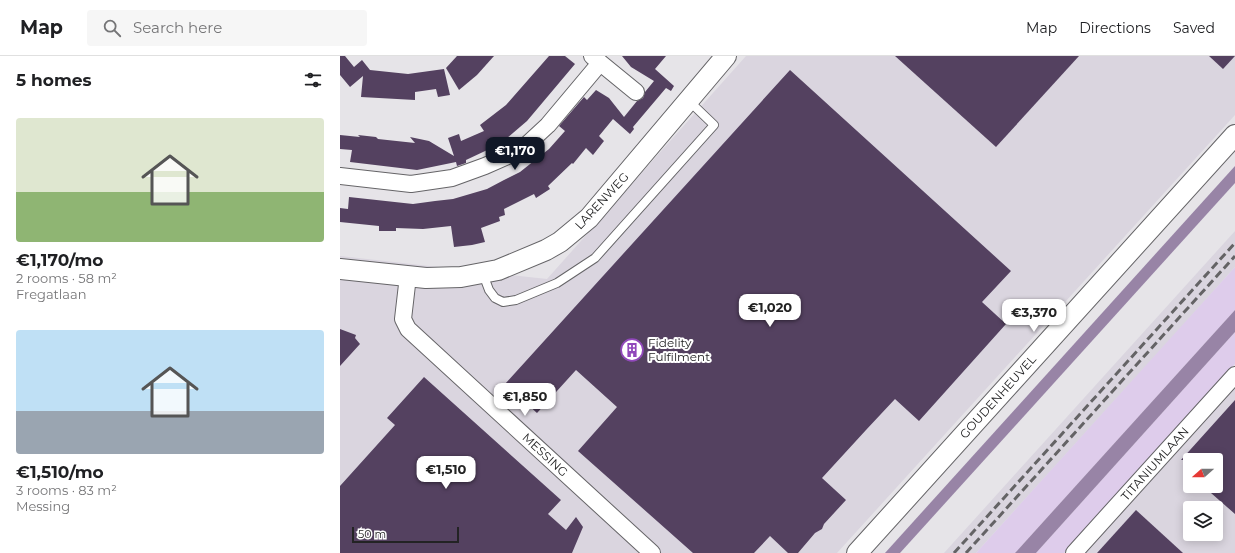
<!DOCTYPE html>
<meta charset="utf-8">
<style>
:root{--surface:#fff;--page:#f6f6f6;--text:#202124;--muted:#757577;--line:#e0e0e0;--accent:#111827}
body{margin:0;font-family:Montserrat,sans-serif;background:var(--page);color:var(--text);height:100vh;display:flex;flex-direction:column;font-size:15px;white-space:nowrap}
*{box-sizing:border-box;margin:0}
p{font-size:13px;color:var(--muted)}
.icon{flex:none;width:22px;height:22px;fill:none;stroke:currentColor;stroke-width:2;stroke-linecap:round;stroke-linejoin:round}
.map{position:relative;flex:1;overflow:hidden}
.drawer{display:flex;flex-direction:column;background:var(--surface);width:340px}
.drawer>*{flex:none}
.needle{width:26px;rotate:249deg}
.fabs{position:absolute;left:843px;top:397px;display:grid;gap:8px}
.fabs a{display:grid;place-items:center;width:40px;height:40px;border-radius:4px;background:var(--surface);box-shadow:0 2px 10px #0003;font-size:20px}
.scale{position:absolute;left:12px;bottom:10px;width:107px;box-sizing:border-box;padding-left:4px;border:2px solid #232324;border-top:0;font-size:11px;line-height:14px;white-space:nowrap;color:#232324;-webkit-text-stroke:3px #fff;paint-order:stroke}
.price{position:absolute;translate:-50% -34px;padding:0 9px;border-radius:8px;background:#fff;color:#222;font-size:13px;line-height:26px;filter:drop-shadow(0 1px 2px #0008)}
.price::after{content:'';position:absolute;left:50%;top:24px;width:12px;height:9px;margin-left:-6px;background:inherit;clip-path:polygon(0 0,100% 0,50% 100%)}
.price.current{background:var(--accent);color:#fff}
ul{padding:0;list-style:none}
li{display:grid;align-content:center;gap:8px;height:212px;padding:0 16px}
li span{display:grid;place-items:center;height:124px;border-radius:4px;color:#555}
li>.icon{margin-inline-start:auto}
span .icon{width:72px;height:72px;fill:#fffc;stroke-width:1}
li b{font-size:17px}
h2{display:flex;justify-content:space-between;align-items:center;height:48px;padding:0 16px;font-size:17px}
header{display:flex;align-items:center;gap:24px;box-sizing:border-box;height:56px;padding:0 20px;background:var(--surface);border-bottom:1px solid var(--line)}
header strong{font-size:19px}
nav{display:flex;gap:22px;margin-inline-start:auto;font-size:14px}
.search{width:280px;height:36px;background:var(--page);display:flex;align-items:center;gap:10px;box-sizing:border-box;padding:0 14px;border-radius:4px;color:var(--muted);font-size:15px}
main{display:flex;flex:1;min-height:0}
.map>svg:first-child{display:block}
</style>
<header>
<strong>Map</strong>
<div class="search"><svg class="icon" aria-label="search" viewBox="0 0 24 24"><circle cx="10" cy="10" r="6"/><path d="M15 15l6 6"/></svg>Search here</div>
<nav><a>Map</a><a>Directions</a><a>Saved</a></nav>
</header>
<main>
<section class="drawer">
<h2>5 homes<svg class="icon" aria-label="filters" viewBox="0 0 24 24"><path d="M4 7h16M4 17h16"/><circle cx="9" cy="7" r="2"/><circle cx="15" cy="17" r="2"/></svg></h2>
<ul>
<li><span style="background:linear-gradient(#dfe7d0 60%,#8fb573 0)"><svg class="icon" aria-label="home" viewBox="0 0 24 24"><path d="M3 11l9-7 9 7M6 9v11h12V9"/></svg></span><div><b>€1,170/mo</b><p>2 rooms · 58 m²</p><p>Fregatlaan</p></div></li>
<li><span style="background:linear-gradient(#bfe0f5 65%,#9aa5b1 0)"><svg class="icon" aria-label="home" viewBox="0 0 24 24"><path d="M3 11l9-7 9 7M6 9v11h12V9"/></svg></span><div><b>€1,510/mo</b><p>3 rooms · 83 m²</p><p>Messing</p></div></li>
</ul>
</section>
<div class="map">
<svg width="895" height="497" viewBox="0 0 895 497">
<rect width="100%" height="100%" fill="#e6e4e8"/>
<g fill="#dad5df" fill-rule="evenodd">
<path d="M406,0H895V59L497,497H0V200L207,223Z"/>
<path d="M895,175V211L837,276L636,497H604Z"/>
<path d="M895,320V497H737ZM850,404H876V430H850ZM850,452H876V478H850Z"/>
</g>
<g fill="#decceb">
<path d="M895,211V254L675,497H636Z"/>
<path d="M895,276V308L724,497H696Z"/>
</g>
<g fill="#9884a6">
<path d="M895,110V127L560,497H545Z"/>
<path d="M895,254V276L696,497H675Z"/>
</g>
<g fill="#544160">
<path d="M0,0H5L14,11L22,4L30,14L68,18L104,13L110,39L98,41L96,33L75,36V44L21,41L23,20L10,31L0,19Z"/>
<path d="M117,0H154L137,19L119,34L106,12Z"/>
<path d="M209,0H225L235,8L187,65L160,88L126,104V107L117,110L116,106L77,114L10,106L12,94L0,93V79L20,81L18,79L36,81L38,83L75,87L70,81L89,85L114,100L108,82L119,78L121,85L144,75L140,69L166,49Z"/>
<path d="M282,0H326L315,13L334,30L331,35L326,32L293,71L294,73L290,78L273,63L259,80L264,85L253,99L246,92L233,108L232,107L208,130L210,133L196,142L194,138L164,153L165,159L159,161L160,165L141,172L145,186L132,189L114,191L111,170L83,173L56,172V175H39V170L0,166V152L8,153L9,141L73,148L95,145L113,143L147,133L164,124L180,116L209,93L225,75L219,70L244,41L247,44L256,34L269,42L284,61L297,45L303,42L305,36L314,25L291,11Z"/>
<path d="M555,0H739L656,91Z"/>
<path d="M869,0H895L883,13Z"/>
<path d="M450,14L671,215L642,246L666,268L579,365L555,343L526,374L482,422L506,444L484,468L482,473L475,477L458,497H448L430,480L414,497H353L238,395L277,351L236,314L197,357L165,328Z"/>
<path d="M0,273L16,279L15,282L20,288L0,310Z"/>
<path d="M84,321L221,444L208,458L226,474L236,461L243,471L232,497H0V430L55,369L47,362Z"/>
<path d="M895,344V458L863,430H876V404H841Z"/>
<path d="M796,454L843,497H757Z"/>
</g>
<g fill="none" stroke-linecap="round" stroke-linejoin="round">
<g stroke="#656467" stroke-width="10">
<path id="service" d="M143,218L149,234L155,242L163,246L176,244L217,227L255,202L374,69L349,45"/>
</g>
<g stroke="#656467" stroke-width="18">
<g id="minor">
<path d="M252,0L296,36"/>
<path d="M0,120L71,128L112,122L145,110L181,94L208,69L260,7"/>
<path d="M68,220L63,263L68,273L312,497"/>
<path d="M734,497L895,319"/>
</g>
</g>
<g stroke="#656467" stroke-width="22">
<g id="tertiary">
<path d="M0,213L86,222L121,221L158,214L206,194L220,186L249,162L386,0"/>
<path d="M517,497L895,79"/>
</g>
</g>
<use href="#service" stroke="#fff" stroke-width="8"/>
<use href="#minor" stroke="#fff" stroke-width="16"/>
<use href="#tertiary" stroke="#fff" stroke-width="20"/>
<g stroke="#646365" stroke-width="3" stroke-dasharray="8 4" stroke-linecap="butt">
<path d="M614,497L895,187"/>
<path d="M626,497L895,200"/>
</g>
</g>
<defs>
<g id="building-ring" transform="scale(1.15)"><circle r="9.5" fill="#fff" stroke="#9148bb" stroke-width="1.5"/><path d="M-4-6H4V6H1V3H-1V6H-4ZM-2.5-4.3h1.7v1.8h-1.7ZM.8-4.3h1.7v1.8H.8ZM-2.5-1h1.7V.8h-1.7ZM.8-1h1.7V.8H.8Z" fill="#9148bb"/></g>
</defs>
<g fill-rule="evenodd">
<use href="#building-ring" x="292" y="294"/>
</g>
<g text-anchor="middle" stroke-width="4" stroke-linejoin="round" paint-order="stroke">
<g font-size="12" fill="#232324" stroke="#fff">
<text transform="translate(262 145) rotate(-47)" y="4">LARENWEG</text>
<text transform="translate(658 341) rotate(-48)" y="4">GOUDENHEUVEL</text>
<text transform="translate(205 399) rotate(43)" y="4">MESSING</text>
<text transform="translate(815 408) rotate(-48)" y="4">TITANIUMLAAN</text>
</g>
<g font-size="12" fill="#232324" stroke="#fff" text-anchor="start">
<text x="308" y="291">Fidelity<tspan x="308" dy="14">Fulfilment</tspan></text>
</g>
</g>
</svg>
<div class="fabs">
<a><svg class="needle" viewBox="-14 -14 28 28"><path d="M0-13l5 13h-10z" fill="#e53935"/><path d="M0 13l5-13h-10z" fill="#757577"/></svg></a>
<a><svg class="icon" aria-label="layers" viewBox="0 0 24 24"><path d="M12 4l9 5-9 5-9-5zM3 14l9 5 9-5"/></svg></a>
</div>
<div class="scale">50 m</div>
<b class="price current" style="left:175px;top:115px">€1,170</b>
<b class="price" style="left:430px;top:272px">€1,020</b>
<b class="price" style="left:694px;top:277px">€3,370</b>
<b class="price" style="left:185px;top:361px">€1,850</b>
<b class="price" style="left:106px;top:434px">€1,510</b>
</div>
</main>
